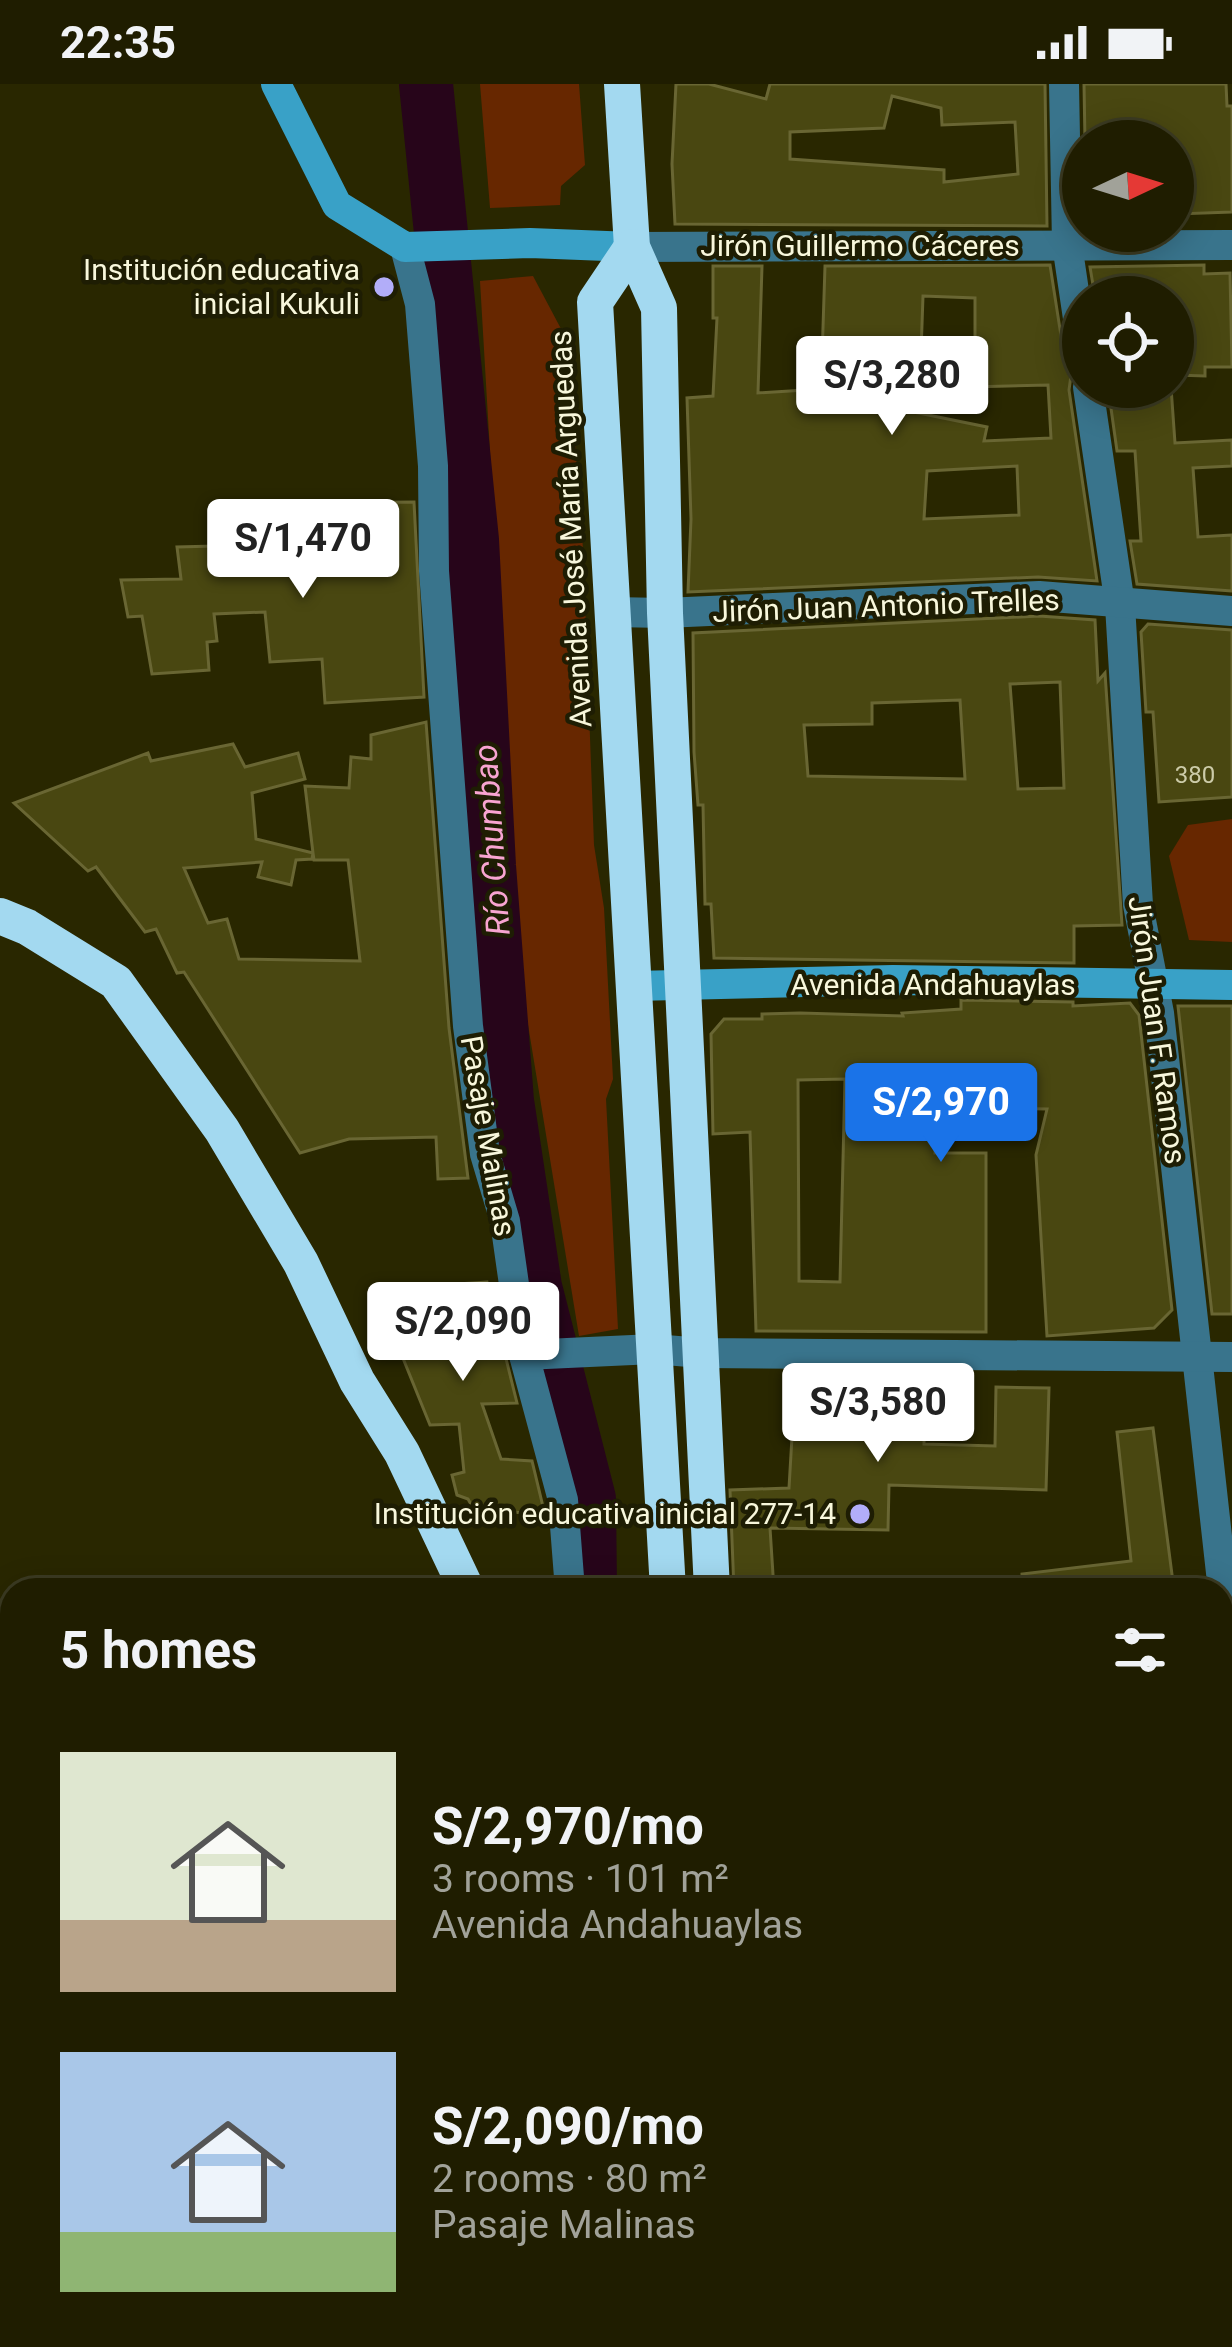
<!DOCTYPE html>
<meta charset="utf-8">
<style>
:root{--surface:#1f1d00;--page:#2c2a0f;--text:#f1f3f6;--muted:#a1a299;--line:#3c3b22;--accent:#1a73e8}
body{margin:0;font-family:Roboto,sans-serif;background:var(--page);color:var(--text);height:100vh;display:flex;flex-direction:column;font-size:45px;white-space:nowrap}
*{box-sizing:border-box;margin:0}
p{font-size:39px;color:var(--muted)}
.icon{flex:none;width:66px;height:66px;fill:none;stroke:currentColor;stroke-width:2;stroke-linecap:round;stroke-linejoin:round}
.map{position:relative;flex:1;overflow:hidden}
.drawer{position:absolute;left:0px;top:1494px;width:1233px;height:771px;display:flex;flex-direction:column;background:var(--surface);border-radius:36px 36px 0 0;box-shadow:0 6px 30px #0003,0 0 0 3px var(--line)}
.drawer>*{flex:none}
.needle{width:78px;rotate:86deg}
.buttons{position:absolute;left:1062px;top:36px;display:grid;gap:24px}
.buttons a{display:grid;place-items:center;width:132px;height:132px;border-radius:50%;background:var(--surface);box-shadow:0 6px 30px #0003,0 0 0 3px var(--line);font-size:60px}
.price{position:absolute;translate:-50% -102px;padding:0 27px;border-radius:12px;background:#fff;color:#222;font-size:39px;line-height:78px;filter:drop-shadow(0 3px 6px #0008)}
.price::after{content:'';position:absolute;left:50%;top:72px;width:36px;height:27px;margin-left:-18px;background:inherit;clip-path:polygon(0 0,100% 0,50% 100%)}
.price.selected{background:var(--accent);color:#fff}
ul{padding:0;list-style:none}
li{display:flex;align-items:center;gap:36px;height:300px;padding:0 60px}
li span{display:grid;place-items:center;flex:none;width:336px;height:240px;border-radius:0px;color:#555}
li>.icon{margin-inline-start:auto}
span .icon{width:144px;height:144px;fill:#fffc;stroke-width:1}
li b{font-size:51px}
h2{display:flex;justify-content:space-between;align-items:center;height:144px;padding:0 60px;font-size:51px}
.status{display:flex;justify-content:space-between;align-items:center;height:84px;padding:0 60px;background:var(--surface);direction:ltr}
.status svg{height:33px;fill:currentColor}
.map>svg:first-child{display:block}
</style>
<div class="status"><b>22:35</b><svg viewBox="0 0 49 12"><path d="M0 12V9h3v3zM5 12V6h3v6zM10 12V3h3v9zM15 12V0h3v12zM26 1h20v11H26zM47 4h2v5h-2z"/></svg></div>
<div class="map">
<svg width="1232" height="2263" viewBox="0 0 1232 2263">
<rect width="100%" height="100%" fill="#292700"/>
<g fill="#672700">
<path d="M480,0H579L585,81L561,102L560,121L490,124Z"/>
<path d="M533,192L568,258L583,465L594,761L604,824L613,995L606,1015L618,1245L579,1252L521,898L480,197Z"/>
<path d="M1232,735V858L1189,856L1169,772L1188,741Z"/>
</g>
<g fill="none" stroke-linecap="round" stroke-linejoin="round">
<g stroke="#27051a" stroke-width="54">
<path d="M426,0L472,456L489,782L507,1017L535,1203L589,1415L590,1506"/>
<path d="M576,2263L577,2253"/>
</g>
</g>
<g fill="#494711" stroke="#696633" stroke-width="3" fill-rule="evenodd">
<path d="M676,0H709L766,15L770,0H1045L1047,142L675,140L672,80ZM892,12L941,24L942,41L1015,38L1018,90L944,98V86L790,75V48L884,44Z"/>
<path d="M1084,0H1226L1227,22H1232V128L1177,130L1173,57H1085Z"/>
<path d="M1050,181L1064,271L1072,284L1069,306L1097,497L1038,493L688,508L691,435L687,314L713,312L717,234H713V182H762L758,309L821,305L825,182ZM923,212L975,214V280L921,269ZM1048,301L1051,354L984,357L987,343L850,315L851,306ZM1017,382L1019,431L924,435L927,387Z"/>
<path d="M1204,181V190L1230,189L1232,283H1205V292L1176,291L1173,213H1095L1090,183Z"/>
<path d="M1108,303H1171L1175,359L1232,356V382L1193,384L1198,453L1232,451V507L1137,500L1130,457H1141L1135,367H1117Z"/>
<path d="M414,418L424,613L325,619L322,575L270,578L265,528L214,530L217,557L207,558L209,586L152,590L142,532L128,533L121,496L181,495L177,463L302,460L300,419Z"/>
<path d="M1039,532L1095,536L1098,597L1105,589L1122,841L1074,842V879L714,874L711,820H705L703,721H698L694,668L693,549ZM1060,598L1064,704L1018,705L1010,600ZM960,616L965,695L808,692L804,641L872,640V619Z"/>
<path d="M1148,540L1232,546V713L1159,718L1153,628H1146L1141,548Z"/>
<path d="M426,638L449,944L468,1094L438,1095L436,1053L349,1055L300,1069L184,888L177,889L156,845L145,848L96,783L88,787L14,719L148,669L151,677L233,660L245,683L298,669L305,695L252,709L256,755L313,769L305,702L349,704L351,673L371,675V651ZM313,769L314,776H348L360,877L239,875L227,835L208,839L184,784L262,778L258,793L291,801L296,776L312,775Z"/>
<path d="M961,916L1073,918V922L1130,919L1139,931L1172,1226L1154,1244L1047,1252L1036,1071L1047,1025L990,1024V994L933,998L935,1069H986V1248L756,1247L750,1048L713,1050L711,950L724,935H762V930L800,929L903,932L902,929L961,925ZM845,995L840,1198L799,1197L798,996Z"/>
<path d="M1178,922H1232V1230H1212Z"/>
<path d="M487,1198L517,1319L482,1320L501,1375L532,1377L545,1431L473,1424L468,1415L457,1411L452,1391L464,1388L459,1340L430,1341L375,1205Z"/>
<path d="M795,1302L913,1304V1316H925L924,1360L995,1362L996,1303L1049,1304L1046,1406L889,1401L888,1446L770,1444L774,1506H734L730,1406L789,1404Z"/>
<path d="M1153,1344L1174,1506H1023L1022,1490L1131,1477L1117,1348Z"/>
</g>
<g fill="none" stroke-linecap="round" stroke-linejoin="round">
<g stroke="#39748c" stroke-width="30">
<path d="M1064,0L1067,160L1083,268"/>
<path d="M405,163L420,220L433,382L434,487L468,942L485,1070L505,1137L524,1271L563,1416L570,1506"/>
<path d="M632,163L1232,161"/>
<path d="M1088,303L1120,521L1138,821L1159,929L1232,1588"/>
<path d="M612,528L665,529L1039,512L1232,527"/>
<path d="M524,1271L654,1265L701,1269L1232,1273"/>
<path d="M309,2263L315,2253"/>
</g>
<g stroke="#39a1c7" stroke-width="30">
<path d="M276,0L337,121L405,163L530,159L632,163"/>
<path d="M634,902L893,896L1232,901"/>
<path d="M1221,1738H1232"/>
<path d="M1221,1789H1232"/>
</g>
<g stroke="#a3d9f0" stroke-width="36">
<path d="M622,0L632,163L659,224L665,529L712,1506"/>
<path d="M632,163L595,218L668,1506"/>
<path d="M0,832L27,843L116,898L222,1046L301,1179L357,1297L402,1369L467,1506"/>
<path d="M751,2253L752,2263"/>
<path d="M490,2263V2253"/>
</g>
</g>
<g fill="#b2adf9" stroke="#1e1d03" stroke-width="4.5">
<circle cx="384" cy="203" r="12"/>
<circle cx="860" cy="1430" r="12"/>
</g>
<g text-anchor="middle" stroke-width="9" stroke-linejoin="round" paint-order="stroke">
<g font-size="24" fill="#cccba9">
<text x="1195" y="699">380</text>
</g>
<g font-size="30" fill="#f8f7dc" stroke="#1e1d03">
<text x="860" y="172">Jirón Guillermo Cáceres</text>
<text transform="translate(571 445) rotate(-93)" y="10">Avenida José María Arguedas</text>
<text transform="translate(886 522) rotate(-2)" y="10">Jirón Juan Antonio Trelles</text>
<text x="933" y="911">Avenida Andahuaylas</text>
<text transform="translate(1157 946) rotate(82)" y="10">Jirón Juan F. Ramos</text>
<text transform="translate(488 1052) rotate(80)" y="10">Pasaje Malinas</text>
</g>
<g font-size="30" fill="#f8f7dc" stroke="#1e1d03" text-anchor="end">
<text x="360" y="196">Institución educativa<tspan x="360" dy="34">inicial Kukuli</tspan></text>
<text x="836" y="1440">Institución educativa inicial 277-14</text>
</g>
<g font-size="33" font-style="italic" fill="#f8a4d1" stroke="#1e1d03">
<text transform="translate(491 756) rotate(-94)" y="12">Río Chumbao</text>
</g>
</g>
</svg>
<div class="buttons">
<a><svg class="needle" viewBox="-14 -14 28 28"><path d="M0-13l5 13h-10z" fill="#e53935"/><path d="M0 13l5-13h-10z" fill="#a1a299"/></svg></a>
<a><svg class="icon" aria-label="locate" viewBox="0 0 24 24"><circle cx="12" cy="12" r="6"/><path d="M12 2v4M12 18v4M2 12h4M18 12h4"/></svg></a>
</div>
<b class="price" style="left:892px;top:354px">S/3,280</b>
<b class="price" style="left:303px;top:517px">S/1,470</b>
<b class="price selected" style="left:941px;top:1081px">S/2,970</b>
<b class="price" style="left:463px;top:1300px">S/2,090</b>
<b class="price" style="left:878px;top:1381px">S/3,580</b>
<section class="drawer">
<h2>5 homes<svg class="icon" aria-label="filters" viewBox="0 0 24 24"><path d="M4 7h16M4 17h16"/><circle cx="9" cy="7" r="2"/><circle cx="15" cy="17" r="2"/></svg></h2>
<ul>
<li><span style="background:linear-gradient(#dfe7d0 70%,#b9a48a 0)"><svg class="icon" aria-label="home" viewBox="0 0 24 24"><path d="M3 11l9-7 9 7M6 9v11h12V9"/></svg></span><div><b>S/2,970/mo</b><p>3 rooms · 101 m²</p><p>Avenida Andahuaylas</p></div></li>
<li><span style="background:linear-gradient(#a9c7e8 75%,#8fb573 0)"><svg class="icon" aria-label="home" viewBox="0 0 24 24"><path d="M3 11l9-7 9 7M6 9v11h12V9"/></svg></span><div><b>S/2,090/mo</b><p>2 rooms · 80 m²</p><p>Pasaje Malinas</p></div></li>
</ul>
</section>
</div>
